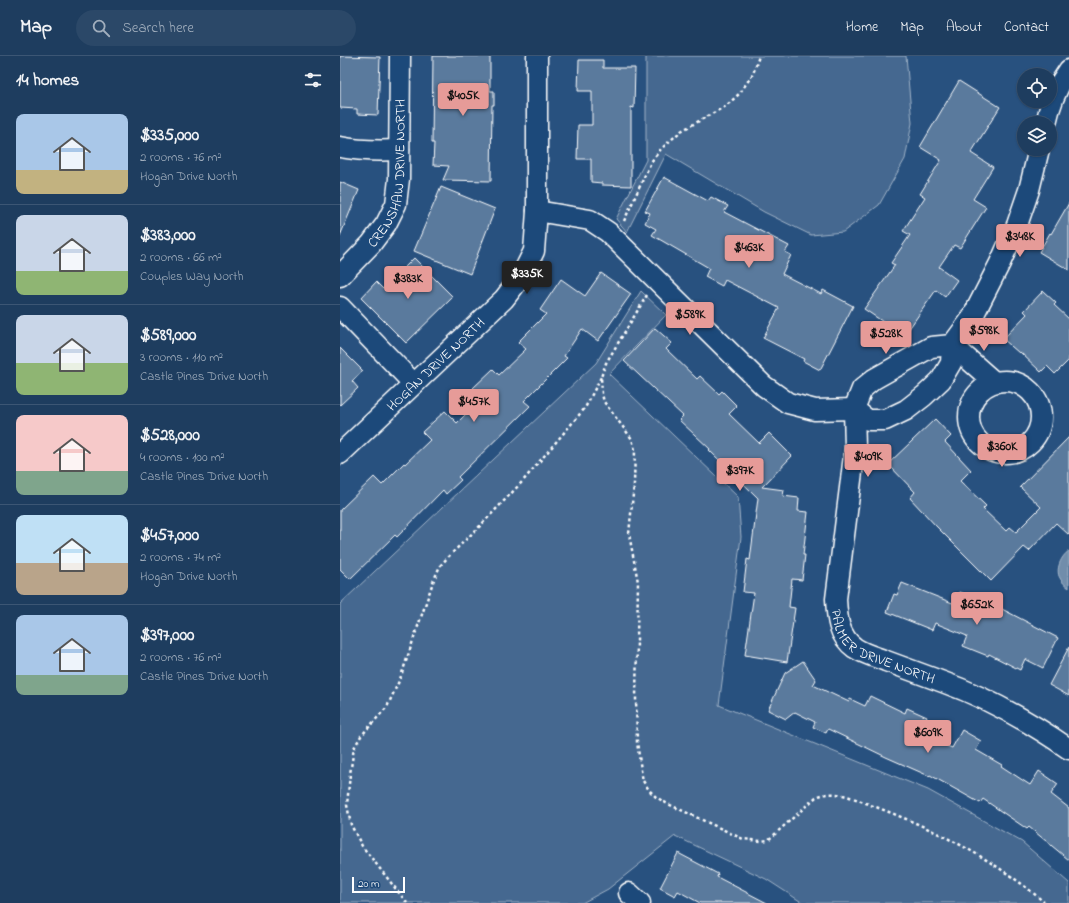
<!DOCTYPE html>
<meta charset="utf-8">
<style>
:root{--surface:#1e3d5f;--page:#2b4868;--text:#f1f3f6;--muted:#a1aebd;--line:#3c5674;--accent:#e69b98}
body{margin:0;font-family:"Indie Flower",sans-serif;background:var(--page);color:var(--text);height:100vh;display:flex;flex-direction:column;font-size:15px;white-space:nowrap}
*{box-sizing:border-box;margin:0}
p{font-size:13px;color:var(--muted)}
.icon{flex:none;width:22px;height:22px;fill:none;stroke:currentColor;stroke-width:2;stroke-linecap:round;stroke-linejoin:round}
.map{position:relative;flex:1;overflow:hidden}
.sheet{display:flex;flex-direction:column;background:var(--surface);width:340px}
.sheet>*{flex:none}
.fabs{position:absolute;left:677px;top:12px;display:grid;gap:8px}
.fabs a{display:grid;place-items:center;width:40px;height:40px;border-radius:50%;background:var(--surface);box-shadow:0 1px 3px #0004,0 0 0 1px var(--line);font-size:20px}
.scale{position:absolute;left:12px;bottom:10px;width:53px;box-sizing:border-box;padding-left:4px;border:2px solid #fff;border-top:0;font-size:11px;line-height:14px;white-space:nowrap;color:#fff;-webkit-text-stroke:3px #1f4a7a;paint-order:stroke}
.price{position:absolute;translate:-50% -34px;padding:0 9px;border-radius:4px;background:var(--accent);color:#111;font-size:13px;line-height:26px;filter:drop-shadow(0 1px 2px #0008)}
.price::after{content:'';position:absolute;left:50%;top:24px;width:12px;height:9px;margin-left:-6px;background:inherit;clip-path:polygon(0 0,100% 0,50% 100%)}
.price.selected{background:#222;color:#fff}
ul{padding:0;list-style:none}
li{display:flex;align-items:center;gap:12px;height:100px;padding:0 16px}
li+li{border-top:1px solid var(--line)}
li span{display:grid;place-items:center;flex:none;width:112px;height:80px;border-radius:8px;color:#555}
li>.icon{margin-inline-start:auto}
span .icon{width:48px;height:48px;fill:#fffc;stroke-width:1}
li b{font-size:17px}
h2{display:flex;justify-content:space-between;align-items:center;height:48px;padding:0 16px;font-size:17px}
header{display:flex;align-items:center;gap:24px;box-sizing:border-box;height:56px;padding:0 20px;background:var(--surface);border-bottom:1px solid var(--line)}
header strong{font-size:19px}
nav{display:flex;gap:22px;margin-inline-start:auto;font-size:14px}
.search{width:280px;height:36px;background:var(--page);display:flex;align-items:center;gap:10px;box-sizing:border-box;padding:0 14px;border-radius:22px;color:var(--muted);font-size:15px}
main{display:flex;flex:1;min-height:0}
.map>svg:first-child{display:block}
</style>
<header>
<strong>Map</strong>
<div class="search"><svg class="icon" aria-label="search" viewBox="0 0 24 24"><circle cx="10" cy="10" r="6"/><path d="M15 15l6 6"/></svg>Search here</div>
<nav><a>Home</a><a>Map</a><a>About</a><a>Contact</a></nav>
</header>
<main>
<section class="sheet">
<h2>14 homes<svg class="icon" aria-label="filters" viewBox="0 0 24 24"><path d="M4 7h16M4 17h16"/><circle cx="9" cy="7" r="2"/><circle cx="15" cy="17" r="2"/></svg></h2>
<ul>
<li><span style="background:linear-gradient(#a9c7e8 70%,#c2b280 0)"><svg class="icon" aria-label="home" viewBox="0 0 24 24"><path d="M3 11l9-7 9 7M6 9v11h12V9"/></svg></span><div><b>$335,000</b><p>2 rooms · 76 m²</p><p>Hogan Drive North</p></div></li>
<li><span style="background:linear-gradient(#c9d6e8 70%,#8fb573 0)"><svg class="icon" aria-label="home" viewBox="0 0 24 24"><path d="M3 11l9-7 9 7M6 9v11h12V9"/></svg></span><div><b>$383,000</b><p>2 rooms · 66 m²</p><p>Couples Way North</p></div></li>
<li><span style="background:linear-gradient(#c9d6e8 60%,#8fb573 0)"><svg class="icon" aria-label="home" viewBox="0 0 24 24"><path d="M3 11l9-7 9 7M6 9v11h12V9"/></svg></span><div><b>$589,000</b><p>3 rooms · 110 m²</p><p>Castle Pines Drive North</p></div></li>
<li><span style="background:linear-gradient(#f6c9c9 70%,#7fa58c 0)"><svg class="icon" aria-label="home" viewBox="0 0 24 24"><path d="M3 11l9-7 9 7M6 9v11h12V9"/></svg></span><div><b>$528,000</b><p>4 rooms · 100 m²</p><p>Castle Pines Drive North</p></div></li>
<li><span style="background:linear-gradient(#bfe0f5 60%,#b9a48a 0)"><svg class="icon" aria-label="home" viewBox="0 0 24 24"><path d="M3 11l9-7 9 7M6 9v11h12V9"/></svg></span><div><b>$457,000</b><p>2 rooms · 74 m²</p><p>Hogan Drive North</p></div></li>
<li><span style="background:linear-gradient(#a9c7e8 75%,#7fa58c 0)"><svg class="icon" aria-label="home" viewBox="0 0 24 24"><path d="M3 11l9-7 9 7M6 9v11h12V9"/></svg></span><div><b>$397,000</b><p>2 rooms · 76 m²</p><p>Castle Pines Drive North</p></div></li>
</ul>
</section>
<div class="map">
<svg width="729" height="847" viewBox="0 0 729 847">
<rect width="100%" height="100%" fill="#28517f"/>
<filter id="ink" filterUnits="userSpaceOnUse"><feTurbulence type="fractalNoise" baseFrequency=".025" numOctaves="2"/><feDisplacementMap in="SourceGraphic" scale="8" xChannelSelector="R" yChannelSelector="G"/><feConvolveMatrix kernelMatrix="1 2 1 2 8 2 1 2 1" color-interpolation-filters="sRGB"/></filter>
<g filter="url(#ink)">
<g fill="#446890" stroke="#a2b4c8">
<path d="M306,0H566L572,67L565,103L539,149L503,176L471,179L424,156L326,98L287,176L276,163L306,104Z"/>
<path d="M301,235L326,259L269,318L398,441L401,481L379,649L588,734L682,786L729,827V847H463L426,823L335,780L268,833L242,847H0V548L256,307Z"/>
</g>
<path fill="#718dab" stroke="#aabbcd" d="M729,495V532C725,529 722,526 720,522C715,514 721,500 729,495Z"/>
<g fill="#5a7a9d" stroke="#fff">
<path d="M0,0L40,1L38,59L17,58V53L0,52Z"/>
<path d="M93,0H150V35H154V49H152L151,125L103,124L109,110L93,109L94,87H92Z"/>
<path d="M239,4H263V12H295L294,52L291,51V130L262,129V127L251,126V103H237L238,69H252V35H238Z"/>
<path d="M619,25L660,51L631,97L653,111L633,143L646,151L620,192L614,189L599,211L617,224L605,241L596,234L564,280L524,253L555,209L551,207L570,179L563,175L585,141L580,138L601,104L580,91Z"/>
<path d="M324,121L368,145L371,141L388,150L384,156L449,190L445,196L451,199L442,218L481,238L483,234L513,250L480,314L463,305L464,303L423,282L439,252L385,224L382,230L365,221L369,212L312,179L316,173L305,167L310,157L305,155Z"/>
<path d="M0,126L19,134L0,180Z"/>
<path d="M101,131L155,153L130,218L74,195Z"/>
<path d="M729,147V214L699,196L710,177L711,178Z"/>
<path d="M74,202L113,241L66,287L21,242L36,226L43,233Z"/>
<path d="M261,217L291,238L258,285L242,273L224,300L227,302L184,345L190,350L118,421L121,424L106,438L103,434L57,481L55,479L10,523L0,513V454L34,421L42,429L64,407L65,408L90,384L82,376L105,355L117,367L142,342L133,332L153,313L159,319L186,293L178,286L206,258L200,254L221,223L245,240Z"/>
<path d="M703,235L716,247L714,249L729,263V304L715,318L707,310L701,316L680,296L679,297L663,283L687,258L684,255Z"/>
<path d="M315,272L332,287L326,293L357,323L360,320L379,338L382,335L397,350L389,358L419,387L429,377L452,400L422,431L444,434L443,440L459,442L458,455L468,456L463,499H465L462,524L452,523L449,551L455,552L447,606L405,599L414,537L403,536L407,503L410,504L418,442L369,394L370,393L339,364L343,360L284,305Z"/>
<path d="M0,292L23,315L12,325L18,332L0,349Z"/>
<path d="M595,363L611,380L605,386L631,414L620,425L646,450L643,453L666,475L670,471L676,476L701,451L680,431L729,381V479L716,467L689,495L684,491L651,525L596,470L570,442L575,436L548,408Z"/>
<path d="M562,527L615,548L620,536L660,552L718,582L703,612L685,603L680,614L649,598L648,600L623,590L627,580L595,567L592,574L547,556L554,538L557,539Z"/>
<path d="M729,591V640L709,629Z"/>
<path d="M463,605L476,624L473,629L509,646L510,643L525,650L530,640L565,657L567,652L587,661L580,678L612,692L622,674L641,685L636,694L662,709L661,710L690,729L699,715L718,728L711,738L729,752V804L689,771L687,773L643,743L640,747L590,719L589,720L546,701L488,673L486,677L473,671L475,666L455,656L446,663L428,654L445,617Z"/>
<path d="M338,797L378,818L377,821L427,847H360L338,835L335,840L320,832Z"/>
</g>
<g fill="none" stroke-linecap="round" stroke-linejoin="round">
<g stroke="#fff" stroke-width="23">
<g id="minor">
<path d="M706,67C710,48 717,30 729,14"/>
<path d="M0,91C20,95 39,95 59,94"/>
<path d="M197,155L250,164L268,176L424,330L448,347L475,354L514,353L528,364H545L566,354L584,340L601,324L611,307L612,289L632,262L660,207L677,169L689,134L699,93"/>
<path id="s1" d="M0,220L31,188L46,168L56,148L59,123L60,0"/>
<path d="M0,251L74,328"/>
<path id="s2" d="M612,289L591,291L534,323L522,333L514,353L515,392L496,543C497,561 498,580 515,592C524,598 536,601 546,605C565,612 584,619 603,626C648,642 690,666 729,693"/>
<path d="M612,289L654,326"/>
<circle cx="665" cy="361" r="36"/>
<path id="s3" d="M0,398L164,243L181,221L194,195L197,155V0"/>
<path d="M289,837L300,847"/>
</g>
</g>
<g stroke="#fff" stroke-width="2.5" stroke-dasharray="3 3" stroke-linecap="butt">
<path d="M284,165L311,106L321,93L341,75L386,50L399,38L413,18L419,0"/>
<path d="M307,239L266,307L261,321L262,338L264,346L292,383L295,394L294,428L289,478L298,526L296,643L297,686L301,714L303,725L309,734L316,741L326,747L403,783L421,785L428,784L434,779L476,741C496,732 517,744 536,751C597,774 656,804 705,847"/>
<path d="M67,847L22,790L11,769L7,749L10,718L14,692L21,680L47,651L60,623L93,526L100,510L109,500L140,470L182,426L245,352L261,321"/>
</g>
<use href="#minor" stroke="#1f4a7a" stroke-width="20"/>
</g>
</g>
<g text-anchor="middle" stroke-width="3.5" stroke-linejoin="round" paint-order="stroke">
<g font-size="14" fill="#fff" stroke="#1f4a7a">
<text dy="5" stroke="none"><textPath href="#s1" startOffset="120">CRENSHAW DRIVE NORTH</textPath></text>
<text dy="5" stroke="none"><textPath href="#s3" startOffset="131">HOGAN DRIVE NORTH</textPath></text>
<text dy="5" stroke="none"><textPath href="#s2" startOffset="390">PALMER DRIVE NORTH</textPath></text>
</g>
</g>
</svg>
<div class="fabs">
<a><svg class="icon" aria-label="locate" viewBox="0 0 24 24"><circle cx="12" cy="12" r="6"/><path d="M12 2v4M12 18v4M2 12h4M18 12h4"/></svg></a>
<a><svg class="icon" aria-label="layers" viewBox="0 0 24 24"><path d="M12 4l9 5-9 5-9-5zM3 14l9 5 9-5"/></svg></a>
</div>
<div class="scale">20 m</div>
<b class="price" style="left:123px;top:61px">$405K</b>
<b class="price" style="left:680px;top:202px">$348K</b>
<b class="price" style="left:409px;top:213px">$463K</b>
<b class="price selected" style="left:187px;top:239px">$335K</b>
<b class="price" style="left:68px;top:244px">$383K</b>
<b class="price" style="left:350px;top:280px">$589K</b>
<b class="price" style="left:644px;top:296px">$598K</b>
<b class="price" style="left:546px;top:299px">$528K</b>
<b class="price" style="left:134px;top:367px">$457K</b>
<b class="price" style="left:662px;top:412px">$360K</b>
<b class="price" style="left:528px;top:422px">$409K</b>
<b class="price" style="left:400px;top:436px">$397K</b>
<b class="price" style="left:637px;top:570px">$652K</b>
<b class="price" style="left:588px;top:698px">$609K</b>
</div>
</main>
